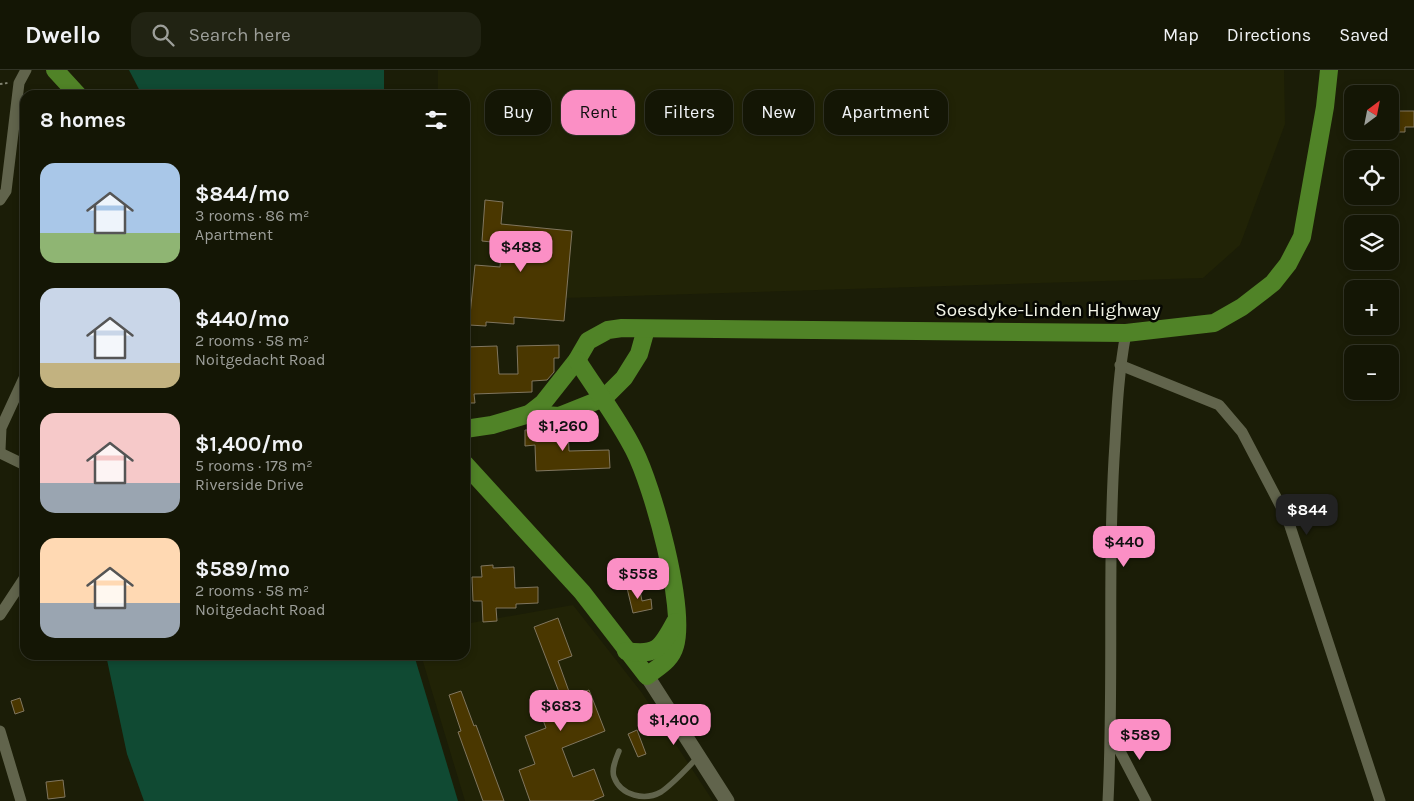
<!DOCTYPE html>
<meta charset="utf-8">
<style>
:root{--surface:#141605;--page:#212313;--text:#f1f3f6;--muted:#9d9f9a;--line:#333527;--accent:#fb8fc5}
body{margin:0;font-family:Karla,sans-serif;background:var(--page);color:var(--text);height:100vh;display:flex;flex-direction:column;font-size:19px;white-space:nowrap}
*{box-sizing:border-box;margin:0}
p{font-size:16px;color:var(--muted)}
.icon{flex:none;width:28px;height:28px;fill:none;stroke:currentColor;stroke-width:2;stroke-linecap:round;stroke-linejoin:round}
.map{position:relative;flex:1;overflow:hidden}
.panel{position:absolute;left:20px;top:20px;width:450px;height:570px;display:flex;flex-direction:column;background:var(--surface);border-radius:15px;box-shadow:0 2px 8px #0003,0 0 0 1px var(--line)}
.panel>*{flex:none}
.banner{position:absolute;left:485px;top:20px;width:475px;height:45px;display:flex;gap:10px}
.needle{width:32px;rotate:32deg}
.fabs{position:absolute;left:1344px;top:15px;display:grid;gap:10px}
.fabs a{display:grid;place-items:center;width:55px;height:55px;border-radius:10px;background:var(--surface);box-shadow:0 2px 8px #0003,0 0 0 1px var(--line);font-size:25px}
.price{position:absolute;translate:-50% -42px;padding:0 11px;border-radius:10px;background:var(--accent);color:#111;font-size:16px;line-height:32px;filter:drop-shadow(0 1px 2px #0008)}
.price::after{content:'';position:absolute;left:50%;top:30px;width:15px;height:11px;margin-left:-8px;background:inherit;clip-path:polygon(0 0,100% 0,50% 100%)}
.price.selected{background:#222;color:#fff}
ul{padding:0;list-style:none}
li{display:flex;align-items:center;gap:15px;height:125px;padding:0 20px}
li span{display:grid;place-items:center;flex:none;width:140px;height:100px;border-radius:15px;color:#555}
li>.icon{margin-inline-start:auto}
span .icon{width:60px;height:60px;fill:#fffc;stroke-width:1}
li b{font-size:21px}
h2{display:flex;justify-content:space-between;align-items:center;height:60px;padding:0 20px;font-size:21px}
.pill{padding:0 18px;border-radius:15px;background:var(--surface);box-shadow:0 2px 8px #0003,0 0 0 1px var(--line);font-size:18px;line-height:45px}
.pill.selected{background:var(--accent);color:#111}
header{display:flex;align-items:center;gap:30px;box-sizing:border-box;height:70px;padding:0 25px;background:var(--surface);border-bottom:1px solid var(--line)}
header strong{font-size:24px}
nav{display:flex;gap:28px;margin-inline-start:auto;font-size:18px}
.search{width:350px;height:45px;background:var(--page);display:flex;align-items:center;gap:12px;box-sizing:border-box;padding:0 18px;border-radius:15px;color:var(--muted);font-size:19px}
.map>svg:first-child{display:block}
</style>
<header>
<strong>Dwello</strong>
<div class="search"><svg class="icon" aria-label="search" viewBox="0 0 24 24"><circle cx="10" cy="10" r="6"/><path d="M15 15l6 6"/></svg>Search here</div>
<nav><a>Map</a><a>Directions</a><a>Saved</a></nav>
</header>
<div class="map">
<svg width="1414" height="731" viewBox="0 0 1414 731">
<rect width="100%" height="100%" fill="#1b1d07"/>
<g fill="#212306">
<path d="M438,0H1284L1285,54L1240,175L1203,208L465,231V25H438Z"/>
<path d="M573,535L642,623L713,731H465L421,585H465V554Z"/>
</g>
<g fill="#104a33">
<path d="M129,0H384V25H142Z"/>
<path d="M106,585H414L458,731H144L127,684Z"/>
</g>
<g fill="#4a3700" stroke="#80765f">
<path d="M1394,41H1414V57H1405V62H1394Z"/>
<path d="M485,130L503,132L501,154L572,161L564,251L514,247V254L486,252V256L469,255L475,195L500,197L502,173L482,171Z"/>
<path d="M559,275V288H554V302L547,310L532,311V322L474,324L475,333H465V277L497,276L499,304H518L517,276Z"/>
<path d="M568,359L569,381L609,380L610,398L536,401L535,375L525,376V360Z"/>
<path d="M493,495V498L514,497L515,518L538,517V533L516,534V538H496L497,551L483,552L482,531H473L472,507H482L481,496Z"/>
<path d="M639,515L642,531L651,529L652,539L633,543L627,518Z"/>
<path d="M558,548L572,586L558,591L571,627L589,620L605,661L562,678L573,707L594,699L604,726L592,731H530L519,700L535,694L525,666L546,658L536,631L559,622L534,557Z"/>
<path d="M461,621L474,656L476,655L504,731H483L458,662L461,661L449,625Z"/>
<path d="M20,628L24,641L15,644L11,631Z"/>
<path d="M637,660L646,684L638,687L628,664Z"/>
<path d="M63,710L65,727L48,729L46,712Z"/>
</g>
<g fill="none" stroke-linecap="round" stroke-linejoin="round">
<path stroke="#80826f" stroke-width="2" stroke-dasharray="2.5 2.5" stroke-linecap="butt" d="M0,14L8,13"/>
<path stroke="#61644c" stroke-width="5.5" d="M619,681C616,689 611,699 614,707C621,726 645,731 661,722C674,713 687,698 698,687"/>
<g stroke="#61644c" stroke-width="11">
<path d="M0,130L6,121L19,13L26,0"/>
<path d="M1120,295L1219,335L1242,362L1288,450L1380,731"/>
<path d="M0,380L1,358L25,306"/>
<path d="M0,383L25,395"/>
<path d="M0,545L25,507"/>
<path d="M0,661L21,731"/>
<path d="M1112,666L1146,731"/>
<path d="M1108,731C1114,612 1107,492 1115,373C1117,336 1119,300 1126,263"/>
</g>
<path stroke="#61644c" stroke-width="15" d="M647,606L727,731"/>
<g stroke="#508327" stroke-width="18">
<path d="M55,0L78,25"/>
<path d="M529,344L559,346L604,328L624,308L639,284L646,259"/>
<path d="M465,359L492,355L529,344L543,333L577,290L588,271L608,260L622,258L1126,263L1214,253L1242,237L1273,213L1288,194L1302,167L1325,37L1329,0"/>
<path d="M465,394L582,522L647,606C658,597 671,591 675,576C686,537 653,417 634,380C618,348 596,320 577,290"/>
<path d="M626,581C657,586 661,578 675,552"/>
</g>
</g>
<g text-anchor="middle" stroke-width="5" stroke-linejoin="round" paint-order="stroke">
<g font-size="19" fill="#f4f6e8" stroke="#060702">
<text x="1048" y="246">Soesdyke-Linden Highway</text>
</g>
</g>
</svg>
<div class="fabs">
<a><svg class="needle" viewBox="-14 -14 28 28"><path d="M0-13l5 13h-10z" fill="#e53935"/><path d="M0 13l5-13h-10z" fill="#9d9f9a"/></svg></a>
<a><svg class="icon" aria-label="locate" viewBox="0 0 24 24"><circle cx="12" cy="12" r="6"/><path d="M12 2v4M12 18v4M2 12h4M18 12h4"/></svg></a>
<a><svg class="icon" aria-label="layers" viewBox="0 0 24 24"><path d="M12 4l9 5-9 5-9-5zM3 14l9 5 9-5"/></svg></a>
<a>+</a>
<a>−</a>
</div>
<b class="price" style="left:521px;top:203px">$488</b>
<b class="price" style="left:563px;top:382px">$1,260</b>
<b class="price selected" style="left:1307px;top:466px">$844</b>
<b class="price" style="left:1124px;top:498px">$440</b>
<b class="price" style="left:638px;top:530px">$558</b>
<b class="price" style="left:561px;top:662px">$683</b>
<b class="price" style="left:674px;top:676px">$1,400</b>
<b class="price" style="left:1140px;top:691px">$589</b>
<div class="banner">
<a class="pill">Buy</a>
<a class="pill selected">Rent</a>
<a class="pill">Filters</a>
<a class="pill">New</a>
<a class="pill">Apartment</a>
</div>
<section class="panel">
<h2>8 homes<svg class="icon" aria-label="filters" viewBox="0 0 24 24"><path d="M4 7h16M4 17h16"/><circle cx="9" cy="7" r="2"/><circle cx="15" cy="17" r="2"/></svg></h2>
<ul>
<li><span style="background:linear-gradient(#a9c7e8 70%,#8fb573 0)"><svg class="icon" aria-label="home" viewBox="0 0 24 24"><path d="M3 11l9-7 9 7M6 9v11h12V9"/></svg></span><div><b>$844/mo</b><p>3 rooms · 86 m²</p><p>Apartment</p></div></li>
<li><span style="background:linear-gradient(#c9d6e8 75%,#c2b280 0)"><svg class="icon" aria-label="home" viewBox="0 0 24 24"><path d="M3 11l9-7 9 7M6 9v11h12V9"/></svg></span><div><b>$440/mo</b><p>2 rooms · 58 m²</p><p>Noitgedacht Road</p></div></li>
<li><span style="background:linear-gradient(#f6c9c9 70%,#9aa5b1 0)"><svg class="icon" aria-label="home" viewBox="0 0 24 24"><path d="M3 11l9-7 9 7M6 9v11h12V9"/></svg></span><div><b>$1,400/mo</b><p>5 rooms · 178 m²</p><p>Riverside Drive</p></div></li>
<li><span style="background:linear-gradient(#ffd9b3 65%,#9aa5b1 0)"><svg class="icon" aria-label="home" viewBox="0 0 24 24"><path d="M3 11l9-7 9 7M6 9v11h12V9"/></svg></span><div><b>$589/mo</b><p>2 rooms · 58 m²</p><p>Noitgedacht Road</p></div></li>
</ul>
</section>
</div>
